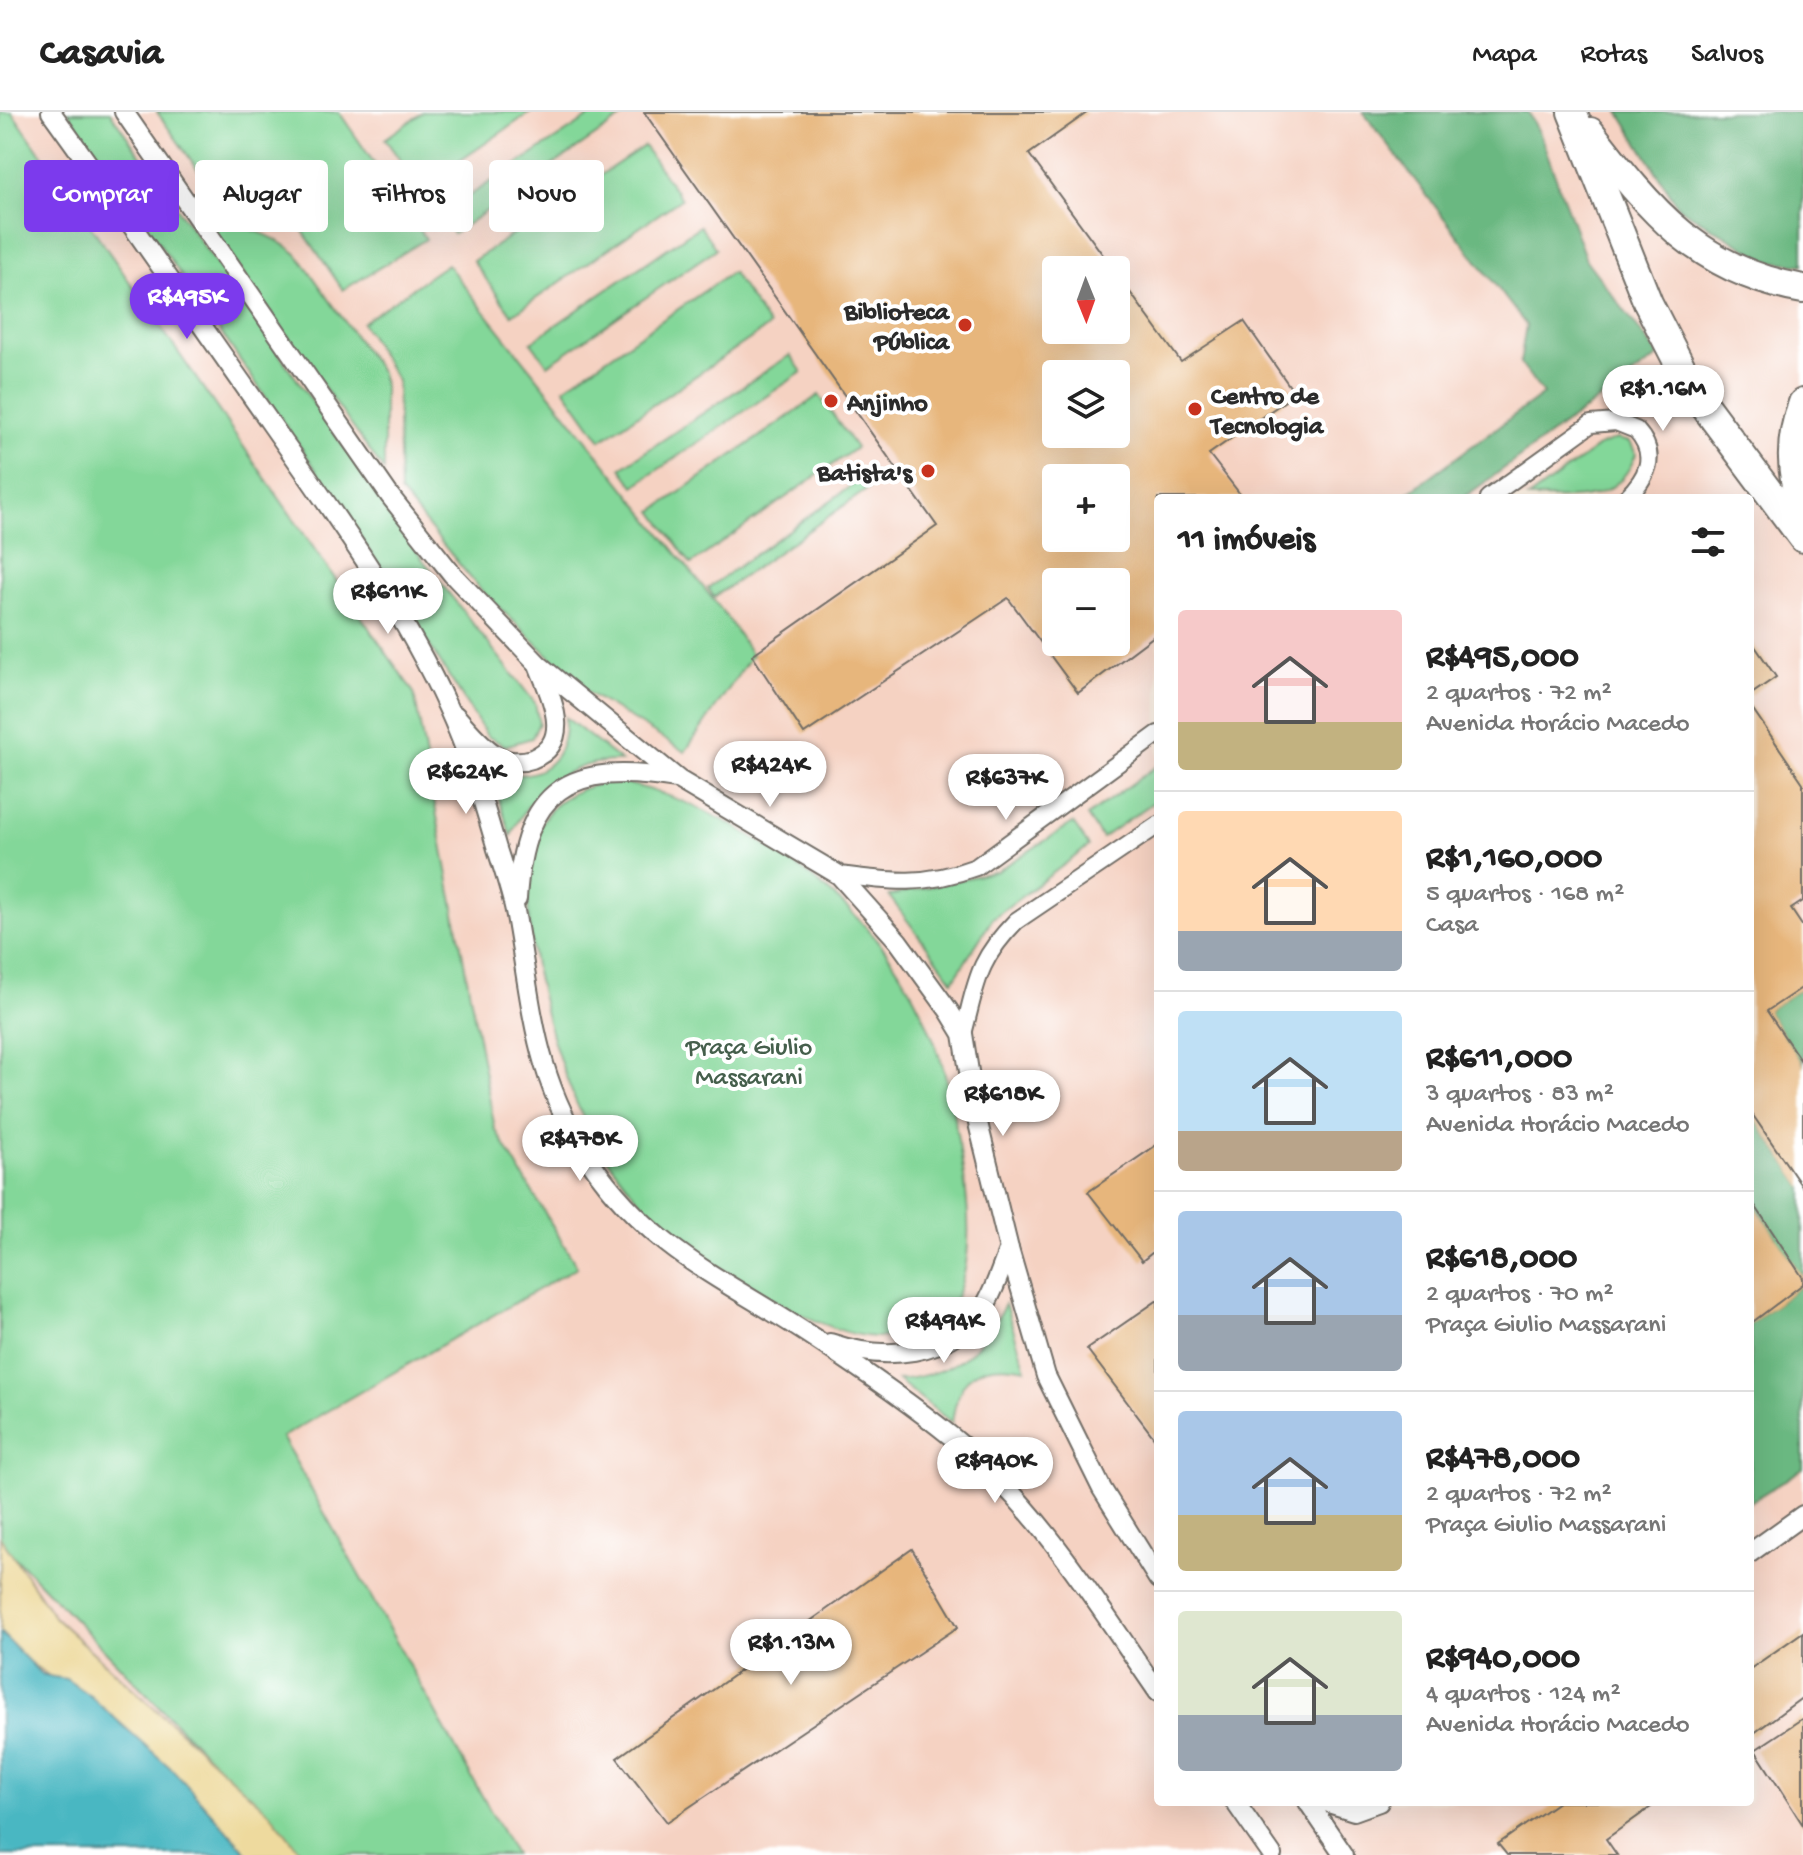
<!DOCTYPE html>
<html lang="pt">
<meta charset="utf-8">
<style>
:root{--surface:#fff;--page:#f2f2f2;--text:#222;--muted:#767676;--line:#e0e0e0;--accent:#7c3aed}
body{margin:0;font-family:"Gochi Hand",sans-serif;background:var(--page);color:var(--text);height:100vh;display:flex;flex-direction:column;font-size:30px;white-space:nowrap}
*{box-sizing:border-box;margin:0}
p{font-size:26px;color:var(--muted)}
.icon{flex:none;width:44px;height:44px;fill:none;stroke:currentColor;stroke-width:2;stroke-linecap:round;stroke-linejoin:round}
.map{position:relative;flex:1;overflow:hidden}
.panel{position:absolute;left:1154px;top:382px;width:600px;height:1312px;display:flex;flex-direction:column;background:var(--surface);border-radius:8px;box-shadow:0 8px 32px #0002}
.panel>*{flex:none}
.guide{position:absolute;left:24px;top:48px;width:760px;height:72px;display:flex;gap:16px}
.needle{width:52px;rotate:179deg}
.buttons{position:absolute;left:1042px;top:144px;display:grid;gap:16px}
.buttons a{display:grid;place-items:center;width:88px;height:88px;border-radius:8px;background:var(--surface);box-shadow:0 8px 32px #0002;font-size:40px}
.price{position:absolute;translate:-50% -68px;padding:0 18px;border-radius:28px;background:#fff;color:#222;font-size:26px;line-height:52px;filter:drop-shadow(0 2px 4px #0008)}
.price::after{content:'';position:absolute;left:50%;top:48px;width:24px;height:18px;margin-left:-12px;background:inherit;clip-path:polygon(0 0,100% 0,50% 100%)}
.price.on{background:var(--accent);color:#fff}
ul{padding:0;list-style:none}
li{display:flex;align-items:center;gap:24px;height:200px;padding:0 24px}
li+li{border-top:2px solid var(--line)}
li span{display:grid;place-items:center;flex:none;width:224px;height:160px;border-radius:8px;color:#555}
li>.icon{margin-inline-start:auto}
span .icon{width:96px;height:96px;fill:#fffc;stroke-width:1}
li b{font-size:34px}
h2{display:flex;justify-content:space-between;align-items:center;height:96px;padding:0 24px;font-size:34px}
.pill{padding:0 28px;border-radius:8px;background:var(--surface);box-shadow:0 8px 32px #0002;font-size:28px;line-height:72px}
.pill.on{background:var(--accent);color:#fff}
header{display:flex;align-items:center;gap:48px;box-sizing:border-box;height:112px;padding:0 40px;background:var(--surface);border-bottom:2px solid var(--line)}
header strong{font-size:38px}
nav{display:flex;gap:44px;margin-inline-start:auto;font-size:28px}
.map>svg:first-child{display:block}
</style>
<header>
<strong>Casavia</strong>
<nav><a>Mapa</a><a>Rotas</a><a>Salvos</a></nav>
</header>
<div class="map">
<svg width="1803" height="1743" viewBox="0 0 1803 1743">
<rect width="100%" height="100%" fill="#fff"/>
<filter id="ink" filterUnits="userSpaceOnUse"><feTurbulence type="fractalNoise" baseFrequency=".0125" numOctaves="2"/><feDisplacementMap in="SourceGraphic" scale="16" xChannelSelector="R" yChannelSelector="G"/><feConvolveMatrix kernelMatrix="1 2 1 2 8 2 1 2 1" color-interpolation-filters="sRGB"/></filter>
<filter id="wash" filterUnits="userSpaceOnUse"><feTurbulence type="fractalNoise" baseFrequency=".006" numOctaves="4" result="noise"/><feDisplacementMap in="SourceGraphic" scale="32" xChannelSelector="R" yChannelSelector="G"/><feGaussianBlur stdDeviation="1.8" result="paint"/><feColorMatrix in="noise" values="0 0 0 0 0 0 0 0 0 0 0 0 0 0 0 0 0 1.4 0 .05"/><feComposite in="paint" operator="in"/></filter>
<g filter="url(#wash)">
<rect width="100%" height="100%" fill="#f7e7d3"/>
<path fill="#f5d2c2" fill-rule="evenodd" d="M0,0H157L220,90L249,89L298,112L343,178L426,127L339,0H1803V1743H249L66,1567L42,1563L32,1555L0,1520ZM1056,158H1116V218H1056ZM1056,262H1116V322H1056ZM1056,366H1116V426H1056ZM1158,386H1750V1690H1158ZM1056,470H1116V530H1056Z"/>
<g fill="#83d799" stroke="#578162" stroke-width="2">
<path d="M0,0H12L414,581L495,1017L577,1155L282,1325L515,1743H303L0,1430Z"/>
<path d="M68,0H110L423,448L535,591L539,611L532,626L505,634L487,624L335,385Z"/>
<path d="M157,0H339L426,127L343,178L298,112L249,89L221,90Z"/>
<path d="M423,0H531L420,76L385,27Z"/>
<path d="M597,0H621L624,4L453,122L440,103Z"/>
<path d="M644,34L681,87L512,203L473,149Z"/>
<path d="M207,111C239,111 272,121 297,142L381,261L384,274V359Z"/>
<path d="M700,114L716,137L548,253L531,230Z"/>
<path d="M447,152L727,505L752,543L685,640L587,580L478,475L400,380L397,269L362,211Z"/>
<path d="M732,160L769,214L601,328L564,276Z"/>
<path d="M790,243L802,260L634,374L621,356Z"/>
<path d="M819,283L856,336L691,452L653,399Z"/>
<path d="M1616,327L1630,330L1636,342C1617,394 1573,386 1528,386L1599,334Z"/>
<path d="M872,359L879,369L714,485L708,476Z"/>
<path d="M565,605L621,649C570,648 531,677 511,724L488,656C530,675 568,654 565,605Z"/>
<path d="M1158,653V687L1102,726L1087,704Z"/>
<path d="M613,669C702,683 820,758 877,828C902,859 923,899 937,937C948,966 953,998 958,1028C973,1109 990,1239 865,1224C812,1217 716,1156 674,1121C648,1100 625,1072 606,1045C558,979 501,785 542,710C557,683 585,674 613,669Z"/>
<path d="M1073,711L1089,734L993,806L953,869L889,784L997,759Z"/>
<path d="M1005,1192L1026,1257C978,1247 958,1263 952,1311L898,1268C953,1262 980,1242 1005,1192Z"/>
</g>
<g fill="#6ab881" stroke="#4a7256" stroke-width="2">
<path d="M1363,0H1528L1540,22L1586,148L1659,244L1463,386H1401L1543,282L1520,251L1526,213Z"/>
<path d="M1619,0H1803V153L1768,149L1679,96Z"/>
<path d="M1803,875V952L1767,899Z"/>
<path d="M1750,999L1803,1076V1166L1750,1086Z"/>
<path d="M1803,1172V1357L1750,1390V1212Z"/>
</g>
<path fill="#eeda9e" stroke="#8c8264" stroke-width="2" d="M0,1425L55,1506L270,1701L303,1743H249L116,1610L0,1530Z"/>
<path fill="#49b7c2" stroke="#3a7176" stroke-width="2" d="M0,1520L42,1563L66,1567L89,1583L174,1659L249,1743H0Z"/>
<g id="blocks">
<g fill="#e7b67b" fill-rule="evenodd">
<path d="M644,0H1088L1029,42L1114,158H1056V218H1116V161L1181,250L1244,209L1295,282L1209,342L1243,386H1158V521L1078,581L1008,486L804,622L752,543L937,414ZM1056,262H1116V322H1056ZM1056,366H1116V426H1056ZM1056,470H1116V530H1056Z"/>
<path d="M1750,527L1776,565L1750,583Z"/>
<path d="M1750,593L1803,671V789L1791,797L1803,815V875L1767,899L1803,952V1076L1750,999Z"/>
<path d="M1158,1032V1136L1142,1149L1088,1080Z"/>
<path d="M1750,1086L1803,1166V1172L1750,1212Z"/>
<path d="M1158,1188V1331L1087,1237Z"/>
<path d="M912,1437L958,1515L667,1710L617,1646Z"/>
<path d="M1803,1520V1585L1750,1624V1557Z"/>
<path d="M1803,1606V1713L1755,1638Z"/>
<path d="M1558,1690H1658L1606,1727L1617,1743H1507L1498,1732Z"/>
</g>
</g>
</g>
<g filter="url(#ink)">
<use href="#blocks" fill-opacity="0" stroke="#726d66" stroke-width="2"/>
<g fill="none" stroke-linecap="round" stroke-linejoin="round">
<g stroke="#726d66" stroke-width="20">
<g id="minor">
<path d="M1488,386L1591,312L1616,310L1636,318C1659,343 1647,366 1626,386"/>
<path d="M839,763C892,770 925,774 976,755L1158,622"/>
<path d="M963,922C977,870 976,850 1016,809L1158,713"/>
</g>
</g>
<g stroke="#726d66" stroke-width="22">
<g id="tertiary">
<path d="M51,0C125,102 196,206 269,309C334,402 401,493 448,596C469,642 483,689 497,737C504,759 512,782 516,804C533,898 534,966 590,1049C653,1141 727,1168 814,1226C861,1257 909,1290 952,1325C1039,1395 1095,1489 1158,1580"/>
<path d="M124,0L390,384L452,462L539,553L679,668L839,763L898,829L949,899L963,922L976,1003L1009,1137L1046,1264L1102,1377L1158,1467"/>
<path d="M455,603C468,617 480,633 496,643C506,650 521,651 532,647C574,630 551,586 539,555"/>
<path d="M517,787C524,676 569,649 676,667"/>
<path d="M830,1231C883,1249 950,1246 984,1195C995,1178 1001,1156 1009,1137"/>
<path d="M1750,1441L1803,1403"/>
<path d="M1235,1690L1272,1743"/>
<path d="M1308,1690L1344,1743"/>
<path d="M1325,1690L1354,1699L1379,1690"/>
</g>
</g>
<g stroke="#726d66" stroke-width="32">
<g id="motorway">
<path d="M1572,0L1648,191L1692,277L1803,426"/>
<path d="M1590,20C1651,99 1699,159 1803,177"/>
<path d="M1803,291C1789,328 1790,361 1803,398"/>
</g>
</g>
<use href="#minor" stroke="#fff" stroke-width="16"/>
<use href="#tertiary" stroke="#fff" stroke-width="18"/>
<use href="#motorway" stroke="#fff" stroke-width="28"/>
</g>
</g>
<g fill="#c8321e" stroke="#fff" stroke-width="3">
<circle cx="965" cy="213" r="8"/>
<circle cx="831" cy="289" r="8"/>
<circle cx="1195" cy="297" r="8"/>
<circle cx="928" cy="359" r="8"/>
</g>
<g text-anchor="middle" stroke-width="8" stroke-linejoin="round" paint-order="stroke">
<g font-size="26" font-weight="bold" fill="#2b2b2b" stroke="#fff" text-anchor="end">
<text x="949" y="207">Biblioteca<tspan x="949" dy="30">Pública</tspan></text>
<text x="1211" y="291" text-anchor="start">Centro de<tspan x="1211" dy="30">Tecnologia</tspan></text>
<text x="847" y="298" text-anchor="start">Anjinho</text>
<text x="912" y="368">Batista's</text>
</g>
<g font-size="26" fill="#455f4c" stroke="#fff">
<text x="749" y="942">Praça Giulio<tspan x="749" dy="30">Massarani</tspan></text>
</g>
</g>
</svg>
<div class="buttons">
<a><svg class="needle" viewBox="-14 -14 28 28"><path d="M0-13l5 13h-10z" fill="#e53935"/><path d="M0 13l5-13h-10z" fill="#767676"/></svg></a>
<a><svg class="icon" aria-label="layers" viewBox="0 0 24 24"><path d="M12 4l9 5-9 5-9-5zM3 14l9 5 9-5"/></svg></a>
<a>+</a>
<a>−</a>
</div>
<b class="price on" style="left:187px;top:229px">R$495K</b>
<b class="price" style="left:1663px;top:321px">R$1.16M</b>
<b class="price" style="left:388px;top:524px">R$611K</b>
<b class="price" style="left:770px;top:697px">R$424K</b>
<b class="price" style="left:466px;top:704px">R$624K</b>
<b class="price" style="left:1006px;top:710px">R$637K</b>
<b class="price" style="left:1003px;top:1026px">R$618K</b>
<b class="price" style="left:580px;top:1071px">R$478K</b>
<b class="price" style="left:944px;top:1253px">R$494K</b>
<b class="price" style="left:995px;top:1393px">R$940K</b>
<b class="price" style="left:791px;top:1575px">R$1.13M</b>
<div class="guide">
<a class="pill on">Comprar</a>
<a class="pill">Alugar</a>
<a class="pill">Filtros</a>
<a class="pill">Novo</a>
</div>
<section class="panel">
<h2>11 imóveis<svg class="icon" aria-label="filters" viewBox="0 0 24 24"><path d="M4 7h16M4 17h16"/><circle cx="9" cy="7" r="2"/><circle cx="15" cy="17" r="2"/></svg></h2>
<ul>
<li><span style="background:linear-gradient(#f6c9c9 70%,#c2b280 0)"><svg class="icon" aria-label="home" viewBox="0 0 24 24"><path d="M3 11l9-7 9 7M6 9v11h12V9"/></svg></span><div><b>R$495,000</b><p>2 quartos · 72 m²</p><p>Avenida Horácio Macedo</p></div></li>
<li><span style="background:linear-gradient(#ffd9b3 75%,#9aa5b1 0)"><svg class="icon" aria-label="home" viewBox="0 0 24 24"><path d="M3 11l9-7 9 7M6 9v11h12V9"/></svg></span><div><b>R$1,160,000</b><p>5 quartos · 168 m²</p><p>Casa</p></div></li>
<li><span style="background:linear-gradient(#bfe0f5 75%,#b9a48a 0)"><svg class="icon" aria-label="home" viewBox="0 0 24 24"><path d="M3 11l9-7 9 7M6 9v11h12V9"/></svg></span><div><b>R$611,000</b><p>3 quartos · 83 m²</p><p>Avenida Horácio Macedo</p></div></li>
<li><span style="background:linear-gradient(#a9c7e8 65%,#9aa5b1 0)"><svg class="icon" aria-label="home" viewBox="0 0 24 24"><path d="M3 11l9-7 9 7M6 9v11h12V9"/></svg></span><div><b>R$618,000</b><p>2 quartos · 70 m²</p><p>Praça Giulio Massarani</p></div></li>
<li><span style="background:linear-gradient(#a9c7e8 65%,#c2b280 0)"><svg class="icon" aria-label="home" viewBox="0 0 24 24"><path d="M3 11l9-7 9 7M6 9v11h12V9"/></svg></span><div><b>R$478,000</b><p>2 quartos · 72 m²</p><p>Praça Giulio Massarani</p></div></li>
<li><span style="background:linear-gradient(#dfe7d0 65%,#9aa5b1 0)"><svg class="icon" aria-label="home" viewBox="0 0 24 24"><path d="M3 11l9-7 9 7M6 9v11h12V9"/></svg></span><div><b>R$940,000</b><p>4 quartos · 124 m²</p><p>Avenida Horácio Macedo</p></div></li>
</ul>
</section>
</div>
